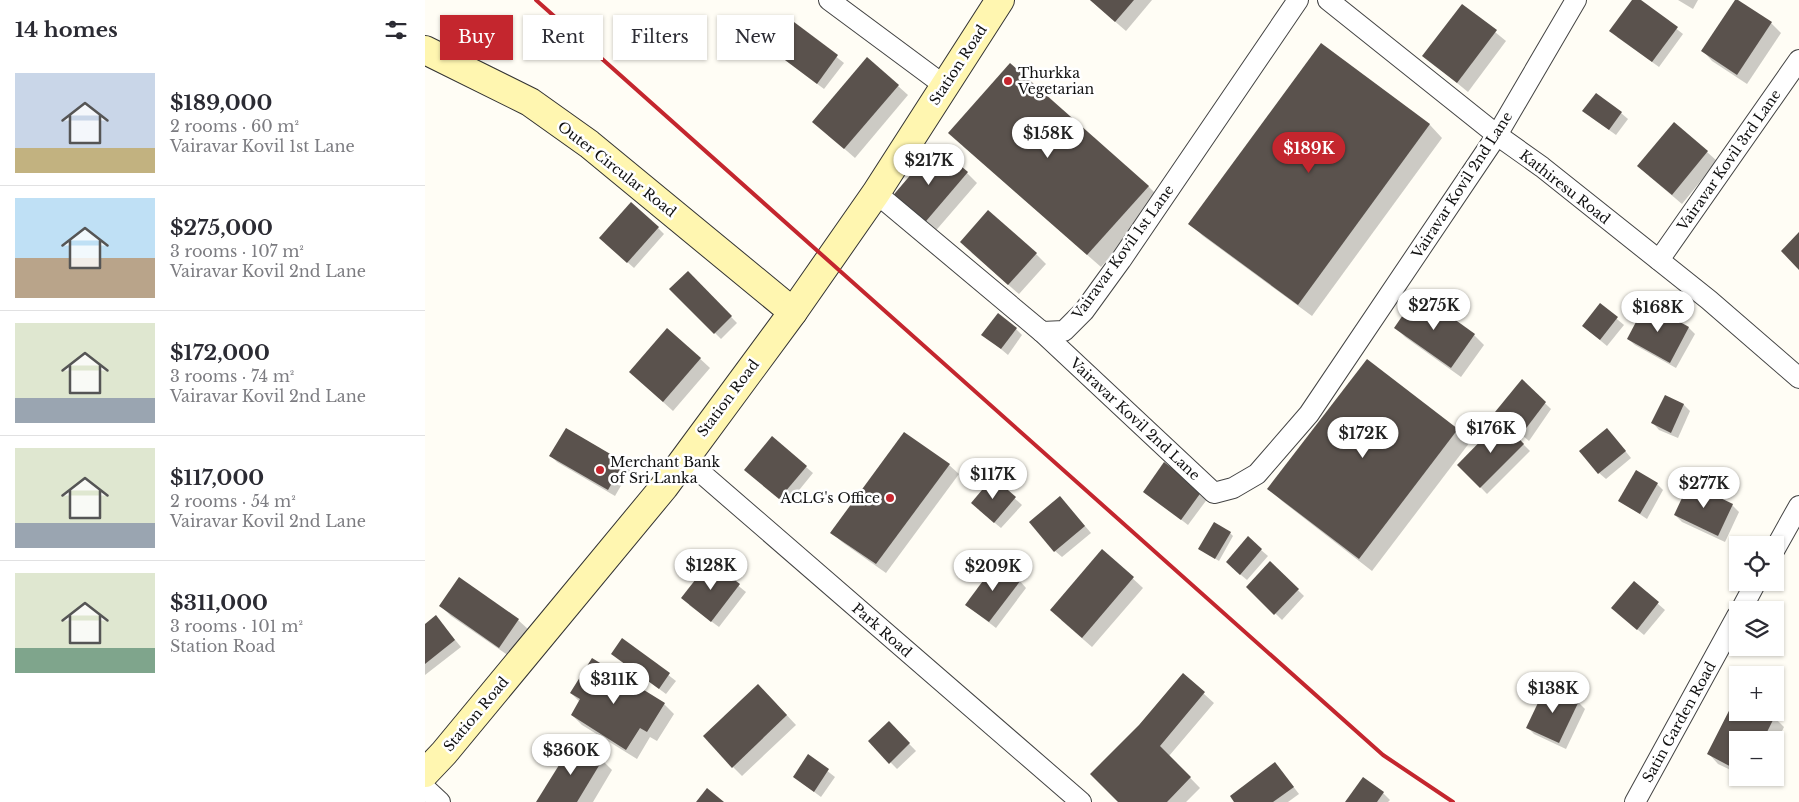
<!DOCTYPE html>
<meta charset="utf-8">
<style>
:root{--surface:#fff;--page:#f2f2f3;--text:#2b2b33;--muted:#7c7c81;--line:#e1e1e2;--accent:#c4262e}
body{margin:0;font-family:"Libre Baskerville",serif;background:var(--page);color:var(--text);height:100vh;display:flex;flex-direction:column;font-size:19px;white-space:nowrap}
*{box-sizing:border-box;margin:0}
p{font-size:16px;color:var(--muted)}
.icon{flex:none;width:28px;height:28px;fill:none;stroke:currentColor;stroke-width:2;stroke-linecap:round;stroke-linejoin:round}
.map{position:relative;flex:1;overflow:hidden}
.details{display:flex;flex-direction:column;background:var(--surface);width:425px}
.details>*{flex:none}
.top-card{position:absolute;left:15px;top:15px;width:475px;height:45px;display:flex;gap:10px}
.fabs{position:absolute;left:1304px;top:536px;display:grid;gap:10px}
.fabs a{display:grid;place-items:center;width:55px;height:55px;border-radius:0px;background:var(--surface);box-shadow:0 1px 4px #0004;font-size:25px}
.price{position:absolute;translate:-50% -42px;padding:0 11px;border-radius:18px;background:#fff;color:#222;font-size:16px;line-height:32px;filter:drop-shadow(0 1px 2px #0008)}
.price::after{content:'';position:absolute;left:50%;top:30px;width:15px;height:11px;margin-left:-8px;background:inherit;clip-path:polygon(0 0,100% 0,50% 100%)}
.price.active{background:var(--accent);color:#fff}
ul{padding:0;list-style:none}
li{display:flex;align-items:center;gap:15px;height:125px;padding:0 15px}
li+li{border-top:1px solid var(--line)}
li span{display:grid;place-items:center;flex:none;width:140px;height:100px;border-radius:0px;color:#555}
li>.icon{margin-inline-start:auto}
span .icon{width:60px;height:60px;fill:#fffc;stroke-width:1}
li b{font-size:21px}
h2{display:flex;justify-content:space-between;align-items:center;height:60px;padding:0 15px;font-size:21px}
.chip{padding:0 18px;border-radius:0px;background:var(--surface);box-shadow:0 1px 4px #0004;font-size:18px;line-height:45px}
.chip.active{background:var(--accent);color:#fff}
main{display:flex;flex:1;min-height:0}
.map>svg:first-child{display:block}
</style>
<main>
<section class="details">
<h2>14 homes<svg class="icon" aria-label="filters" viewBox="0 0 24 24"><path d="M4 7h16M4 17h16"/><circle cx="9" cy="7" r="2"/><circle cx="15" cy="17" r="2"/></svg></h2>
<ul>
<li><span style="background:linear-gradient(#c9d6e8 75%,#c2b280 0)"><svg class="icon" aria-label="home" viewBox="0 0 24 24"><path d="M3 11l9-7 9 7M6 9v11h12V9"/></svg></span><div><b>$189,000</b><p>2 rooms · 60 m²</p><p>Vairavar Kovil 1st Lane</p></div></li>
<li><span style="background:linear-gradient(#bfe0f5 60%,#b9a48a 0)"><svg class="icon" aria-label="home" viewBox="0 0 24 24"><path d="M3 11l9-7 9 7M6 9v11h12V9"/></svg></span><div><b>$275,000</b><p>3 rooms · 107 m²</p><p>Vairavar Kovil 2nd Lane</p></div></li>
<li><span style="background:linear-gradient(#dfe7d0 75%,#9aa5b1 0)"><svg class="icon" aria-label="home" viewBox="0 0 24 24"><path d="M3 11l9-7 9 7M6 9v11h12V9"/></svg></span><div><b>$172,000</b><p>3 rooms · 74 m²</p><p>Vairavar Kovil 2nd Lane</p></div></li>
<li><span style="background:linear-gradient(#dfe7d0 75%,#9aa5b1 0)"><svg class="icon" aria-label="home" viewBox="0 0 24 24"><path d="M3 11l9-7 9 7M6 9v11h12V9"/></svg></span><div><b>$117,000</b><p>2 rooms · 54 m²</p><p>Vairavar Kovil 2nd Lane</p></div></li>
<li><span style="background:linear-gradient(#dfe7d0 75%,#7fa58c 0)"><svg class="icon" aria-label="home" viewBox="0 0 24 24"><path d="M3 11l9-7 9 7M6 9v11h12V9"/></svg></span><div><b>$311,000</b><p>3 rooms · 101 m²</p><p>Station Road</p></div></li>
</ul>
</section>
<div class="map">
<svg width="1374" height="802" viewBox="0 0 1374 802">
<rect width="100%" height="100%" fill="#fffdf5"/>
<g fill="#0003">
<path d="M665,0H727L701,31Z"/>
<path d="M1208,0H1214L1258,34L1234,67L1192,37Z"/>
<path d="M1253,0H1273L1268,9Z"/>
<path d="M1037,5L1081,41L1043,92L999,56Z"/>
<path d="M366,21L419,63L399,89L352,54Z"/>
<path d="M1346,23L1356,33L1322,84L1287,61L1278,51Z"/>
<path d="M896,44L1005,125L1017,138L887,316L778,236L765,224Z"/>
<path d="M473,86L483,95L430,158L399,131Z"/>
<path d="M1196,113L1203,119L1191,135L1166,117Z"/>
<path d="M538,146L723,186L736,199L676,267Z"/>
<path d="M1282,152L1292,161L1257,204L1224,176Z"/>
<path d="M542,173L552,183L507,235L466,199Z"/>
<path d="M233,228L239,234L209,268L182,244Z"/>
<path d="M546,252L611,254L621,264L594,294Z"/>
<path d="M263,273L312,323L296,339L246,289Z"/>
<path d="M1175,305L1199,325L1182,346L1158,326Z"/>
<path d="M971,328L1049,335L1059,345L1036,377L980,337Z"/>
<path d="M1264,328L1270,334L1251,368L1210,345L1203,339Z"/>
<path d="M243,329L285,368L248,411L205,372Z"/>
<path d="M591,329L597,335L583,355L558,334Z"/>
<path d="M942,360L1033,430L1045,442L947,571L857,501L844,489Z"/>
<path d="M1097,381L1126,409L1104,441L1078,419Z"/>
<path d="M1240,396L1259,405L1265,411L1253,438L1234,430L1228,423Z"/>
<path d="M1076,422L1105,451L1062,494L1034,465Z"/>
<path d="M141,430L198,463L205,470L190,496L132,462L126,456Z"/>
<path d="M1188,436L1206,458L1181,479L1174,473Z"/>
<path d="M524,465L534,474L461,573L417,542L407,533Z"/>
<path d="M381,467L388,473L362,505L327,476Z"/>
<path d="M568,479L597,505L576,528L554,510Z"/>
<path d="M1232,484L1238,490L1222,519L1195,501Z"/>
<path d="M719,491L777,492L783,498L763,525Z"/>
<path d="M641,504L666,533L637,557L630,551Z"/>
<path d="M1307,505L1314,512L1300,542L1257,522L1250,515Z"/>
<path d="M805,533L808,536L794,561L778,551Z"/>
<path d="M677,550L718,588L667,647L636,620Z"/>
<path d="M836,550L843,556L822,580L809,569Z"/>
<path d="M285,563L321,592L294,627L264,605Z"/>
<path d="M845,563L879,596L857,620L823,587Z"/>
<path d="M595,581L601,588L571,628L549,611Z"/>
<path d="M1209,583L1240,610L1219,635L1194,614Z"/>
<path d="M16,606L93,620L103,629L84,656L26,616Z"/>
<path d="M11,617L36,647L0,675V625Z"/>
<path d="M198,640L251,681L241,694L187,654Z"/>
<path d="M758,675L789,703L744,756L775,788L761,802H695L715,726Z"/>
<path d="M146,693L239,704L249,714L232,741L225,737L212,759L157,725L147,715L155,702Z"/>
<path d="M343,695L371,725L317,776L308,767Z"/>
<path d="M1311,698L1312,712L1349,717L1359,727L1350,745V740H1312V773L1293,764L1284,754Z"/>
<path d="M1153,702L1160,709L1141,749L1109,734L1103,728Z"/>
<path d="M464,723L491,751L472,769L445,741Z"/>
<path d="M149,743L177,760L187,770L168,802H113Z"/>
<path d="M383,756L410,777L396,797L369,777Z"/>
<path d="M850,763L874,794L863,802H811Z"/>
<path d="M1321,778H1334L1331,783Z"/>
<path d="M939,779L958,793L965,800L963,802H921Z"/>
</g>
<g fill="#5a524d">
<path d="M665,0H709L690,22Z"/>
<path d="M1207,0H1216L1253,27L1227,62L1184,31Z"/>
<path d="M1310,0H1313L1347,22L1312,75L1276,51Z"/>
<path d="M1037,4L1072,30L1032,83L997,56Z"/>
<path d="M365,19L413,55L392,84L344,48Z"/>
<path d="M896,43L1005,124L873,305L763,224Z"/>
<path d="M442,57L474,85L419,149L387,122Z"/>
<path d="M585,63L724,186L662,255L523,133Z"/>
<path d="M1171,93L1197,112L1184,130L1157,111Z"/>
<path d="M1249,122L1283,151L1247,195L1212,166Z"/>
<path d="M511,145L543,172L496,227L465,199Z"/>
<path d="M206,202L234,227L202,263L174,238Z"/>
<path d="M563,210L612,253L583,285L535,242Z"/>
<path d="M1374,232V270L1356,251Z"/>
<path d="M263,271L307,316L289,334L244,289Z"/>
<path d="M993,293L1050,334L1026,368L969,328Z"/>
<path d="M1175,303L1193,317L1175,340L1157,326Z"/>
<path d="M1221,303L1264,327L1245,363L1202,339Z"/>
<path d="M573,313L592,328L576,349L556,335Z"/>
<path d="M242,328L276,358L238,402L204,372Z"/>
<path d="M942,359L1033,429L934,559L842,489Z"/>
<path d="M1097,379L1121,402L1096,435L1070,412Z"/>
<path d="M1240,395L1259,404L1246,433L1226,423Z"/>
<path d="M1076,420L1099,444L1055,488L1032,465Z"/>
<path d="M141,428L199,462L183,490L124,456Z"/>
<path d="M1182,428L1201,451L1173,474L1154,451Z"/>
<path d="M479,432L525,464L451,564L405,533Z"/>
<path d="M347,436L382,466L354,499L319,470Z"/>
<path d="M739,462L777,491L756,520L718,492Z"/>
<path d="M1211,470L1233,483L1215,514L1193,501Z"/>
<path d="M568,477L591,497L569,523L546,503Z"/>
<path d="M1264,483L1308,504L1293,536L1249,515Z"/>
<path d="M635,496L660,526L629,552L604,522Z"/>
<path d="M789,522L806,532L790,559L773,549Z"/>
<path d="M823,536L837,549L815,575L801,562Z"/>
<path d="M677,549L709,577L657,638L625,610Z"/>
<path d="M285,561L315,584L286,622L256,598Z"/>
<path d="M845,561L874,589L849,615L821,587Z"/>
<path d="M572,562L596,580L564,622L540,605Z"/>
<path d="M34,577L94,619L74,648L14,606Z"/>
<path d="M1209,581L1234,602L1212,630L1186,608Z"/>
<path d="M11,615L30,640L0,664V624Z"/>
<path d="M197,638L245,673L234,689L186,654Z"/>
<path d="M167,658L240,703L222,732L215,728L201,750L146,715L155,699L145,693Z"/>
<path d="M758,673L780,692L735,746L766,777L742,802H693L665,774L714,725Z"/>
<path d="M333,684L362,715L307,768L278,736Z"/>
<path d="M1121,686L1154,701L1134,743L1101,728Z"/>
<path d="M1311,697L1312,712H1342L1350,716L1338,740H1312V770L1282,754Z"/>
<path d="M464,721L485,743L464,764L443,741Z"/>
<path d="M149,741L178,759L152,802H111Z"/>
<path d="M383,754L404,769L389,792L368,777Z"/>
<path d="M850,762L869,787L848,802H809L805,796Z"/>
<path d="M938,777L959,792L952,802H920Z"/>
<path d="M282,788L299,802H271Z"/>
</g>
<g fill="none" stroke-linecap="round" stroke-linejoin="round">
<g stroke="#444" stroke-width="22">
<g id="street">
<path d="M404,0L520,86"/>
<path d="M903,0L1072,135L1117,167L1284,300L1374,378"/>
<path d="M451,193L617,332L639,331L659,311L696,260L873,0"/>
<path d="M1234,260L1374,60"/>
<path d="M617,332L789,493L808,488L832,474L884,414L1072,135L1151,0"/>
<path d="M259,458L656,802"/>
<path d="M1350,549L1374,506"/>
<path d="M1316,610L1331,582"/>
<path d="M0,788L15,802"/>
<path d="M1210,802L1312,616"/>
</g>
</g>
<g stroke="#333" stroke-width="30">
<g id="secondary">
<path d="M0,50L105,102L164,144L368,312"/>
<path d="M0,773L19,753L239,487L368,312L451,193L575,0"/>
</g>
</g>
<use href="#street" stroke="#fff" stroke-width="20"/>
<use href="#secondary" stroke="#fff6b0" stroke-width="28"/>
<path stroke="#c4262e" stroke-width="4" d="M111,0L958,755L1028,802"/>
</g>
<g fill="#c4262e" stroke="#fff" stroke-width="2">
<circle cx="583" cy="81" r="5"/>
<circle cx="175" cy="470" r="5"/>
<circle cx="465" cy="498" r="5"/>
</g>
<g text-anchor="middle" stroke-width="5" stroke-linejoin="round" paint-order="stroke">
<g font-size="14" fill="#111" stroke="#fff">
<text transform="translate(533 65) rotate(-57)" y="5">Station Road</text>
<text transform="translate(1304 160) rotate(-55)" y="5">Vairavar Kovil 3rd Lane</text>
<text transform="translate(192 169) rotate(38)" y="5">Outer Circular Road</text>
<text transform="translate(1037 185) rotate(-57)" y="5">Vairavar Kovil 2nd Lane</text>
<text transform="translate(1140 187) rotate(38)" y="5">Kathiresu Road</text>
<text transform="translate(698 252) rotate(-54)" y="5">Vairavar Kovil 1st Lane</text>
<text transform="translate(303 398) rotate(-53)" y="5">Station Road</text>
<text transform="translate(710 419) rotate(43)" y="5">Vairavar Kovil 2nd Lane</text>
<text transform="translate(457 630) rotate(41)" y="5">Park Road</text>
<text transform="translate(51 714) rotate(-50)" y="5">Station Road</text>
<text transform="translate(1254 722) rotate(-61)" y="5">Satin Garden Road</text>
</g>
<g font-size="14" fill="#111" stroke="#fff" text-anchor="start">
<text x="593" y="78">Thurkka<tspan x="593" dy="16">Vegetarian</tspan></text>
<text x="185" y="467">Merchant Bank<tspan x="185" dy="16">of Sri Lanka</tspan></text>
<text x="455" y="503" text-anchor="end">ACLG's Office</text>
</g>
</g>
</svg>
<div class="fabs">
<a><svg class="icon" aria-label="locate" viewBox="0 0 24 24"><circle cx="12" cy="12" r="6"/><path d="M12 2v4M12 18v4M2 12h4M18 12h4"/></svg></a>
<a><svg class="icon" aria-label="layers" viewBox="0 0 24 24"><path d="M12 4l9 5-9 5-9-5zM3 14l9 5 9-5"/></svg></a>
<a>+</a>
<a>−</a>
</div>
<b class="price" style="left:623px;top:159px">$158K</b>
<b class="price active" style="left:884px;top:174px">$189K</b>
<b class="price" style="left:504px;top:186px">$217K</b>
<b class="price" style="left:1009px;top:331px">$275K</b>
<b class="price" style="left:1233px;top:333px">$168K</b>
<b class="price" style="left:1066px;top:454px">$176K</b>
<b class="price" style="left:938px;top:459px">$172K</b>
<b class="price" style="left:568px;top:500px">$117K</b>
<b class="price" style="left:1279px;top:509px">$277K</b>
<b class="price" style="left:286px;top:591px">$128K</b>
<b class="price" style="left:568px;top:592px">$209K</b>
<b class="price" style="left:189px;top:705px">$311K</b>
<b class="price" style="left:1128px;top:714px">$138K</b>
<b class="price" style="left:146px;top:776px">$360K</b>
<div class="top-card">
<a class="chip active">Buy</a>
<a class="chip">Rent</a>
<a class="chip">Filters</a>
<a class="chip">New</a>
</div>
</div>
</main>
